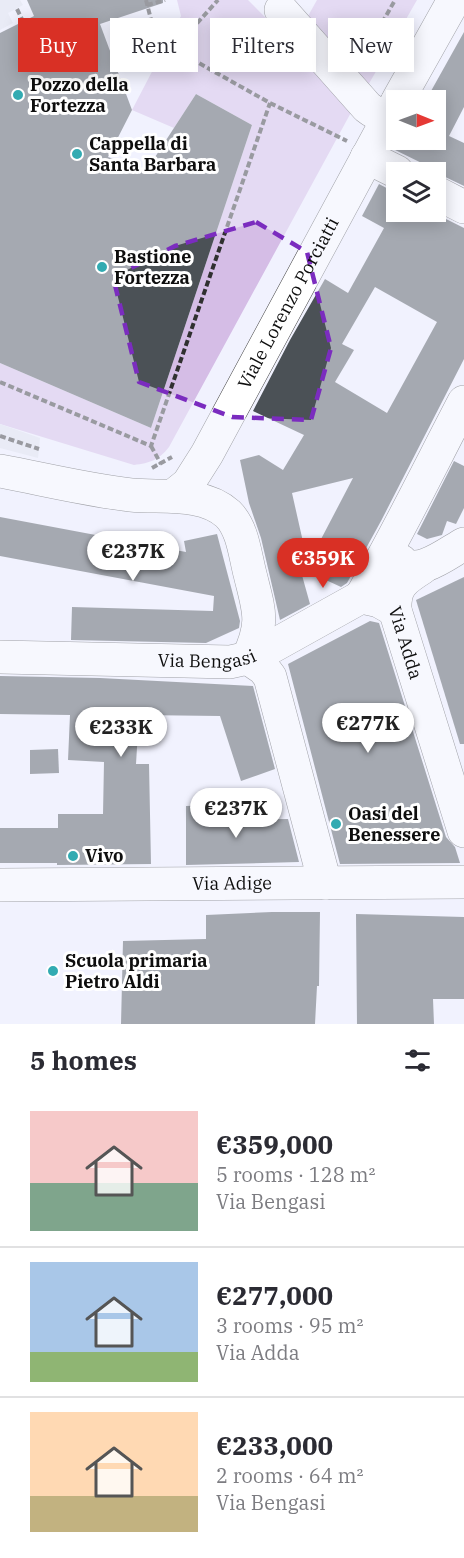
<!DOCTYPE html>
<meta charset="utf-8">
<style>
:root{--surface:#fff;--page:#f7f7f7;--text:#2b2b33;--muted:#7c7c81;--line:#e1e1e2;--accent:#d93025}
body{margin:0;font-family:"IBM Plex Serif",serif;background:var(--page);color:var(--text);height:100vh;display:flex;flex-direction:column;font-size:22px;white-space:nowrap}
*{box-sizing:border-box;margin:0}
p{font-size:20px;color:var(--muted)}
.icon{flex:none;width:33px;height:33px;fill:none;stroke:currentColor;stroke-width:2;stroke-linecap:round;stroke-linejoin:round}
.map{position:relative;height:1024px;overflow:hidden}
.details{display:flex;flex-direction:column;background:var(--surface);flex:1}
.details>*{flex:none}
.top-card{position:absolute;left:18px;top:18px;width:429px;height:54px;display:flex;gap:12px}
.needle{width:39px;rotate:91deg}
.tools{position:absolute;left:386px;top:90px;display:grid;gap:12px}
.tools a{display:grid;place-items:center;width:60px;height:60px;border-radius:0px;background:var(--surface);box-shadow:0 3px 15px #0003;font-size:30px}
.price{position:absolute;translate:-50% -51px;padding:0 14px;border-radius:21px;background:#fff;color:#222;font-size:20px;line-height:39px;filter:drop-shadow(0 2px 3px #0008)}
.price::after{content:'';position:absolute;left:50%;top:36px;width:18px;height:14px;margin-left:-9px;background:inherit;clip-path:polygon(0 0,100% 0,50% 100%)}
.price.current{background:var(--accent);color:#fff}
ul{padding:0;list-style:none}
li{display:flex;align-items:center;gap:18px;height:150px;padding:0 30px}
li+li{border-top:2px solid var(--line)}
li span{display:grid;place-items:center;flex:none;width:168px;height:120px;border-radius:0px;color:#555}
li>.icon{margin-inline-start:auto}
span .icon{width:72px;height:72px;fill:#fffc;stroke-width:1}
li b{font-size:26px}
h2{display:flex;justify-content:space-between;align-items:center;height:72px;padding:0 30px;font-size:26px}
.chip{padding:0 21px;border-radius:0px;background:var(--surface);box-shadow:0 3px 15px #0003;font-size:21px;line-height:54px}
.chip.current{background:var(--accent);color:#fff}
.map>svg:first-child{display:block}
</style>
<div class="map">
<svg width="464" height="1024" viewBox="0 0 464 1024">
<rect width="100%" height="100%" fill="#f1f2fe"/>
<g fill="#d5bde6">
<path d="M177,0H248L354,107L169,447C159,460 150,463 134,465L0,424V363L151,428L252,125L196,94L174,128L132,110L181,16Z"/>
<path d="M317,0H417L363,94L303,25Z"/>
</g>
<g fill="#e0e2ee">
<path d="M0,0H20L23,5L8,13L13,23L0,30Z"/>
<path d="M0,424L40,438L38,458L0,448Z"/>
</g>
<g fill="#4b5156" fill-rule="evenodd">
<path d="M27,0H163V3L100,24L132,110L108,157L146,171L196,94L252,125L151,428L0,363V33L34,16Z"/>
<path d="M464,32V107L449,136L464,143V186L437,173L438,171L393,149L398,140H435V100H426Z"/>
<path d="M379,184L396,193V212H432L464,228V359L381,521L347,583L341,587L300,568L310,604L280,620L261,538L249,503L240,460L259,455L283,470L304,435L253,411L290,340L325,279L348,293L384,228L362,216ZM375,287L437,322L387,413L335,382L354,350L342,344ZM353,478L308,564L292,493Z"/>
<path d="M454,461L464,466V508L456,524L447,521L442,535L427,539L417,534Z"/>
<path d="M0,517L186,552L184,541L217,534L240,621L239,628L206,643L71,640L72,607L213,611L214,596L0,556Z"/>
<path d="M464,577V744H460L416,600Z"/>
<path d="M370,621L379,623L446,837L455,847L460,863L340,864L288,664Z"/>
<path d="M0,676L100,678L253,686L275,769L241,781L220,716L139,715L136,764H149L151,864L57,865V863H0V828H58V814H103L104,762L68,760L70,715L0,714Z"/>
<path d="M58,749L59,773L30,774V750Z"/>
<path d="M219,805L220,820L288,819L299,862L186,865V806Z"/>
<path d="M272,912H320L319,986H317L315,1024H121L123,941L206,939V915Z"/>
<path d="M356,914L464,917V999H433L434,1024H357Z"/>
</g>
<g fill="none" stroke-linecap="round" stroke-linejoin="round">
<g stroke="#414141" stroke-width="34">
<g id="minor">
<path d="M281,10L367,107C376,114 381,117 392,112"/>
<path d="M398,100L454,0"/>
<path d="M367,157L397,172"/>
<path d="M435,192L464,207"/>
<path d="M0,471C43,479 87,490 131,495C162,498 203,491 228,514C243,529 245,555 250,574C259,611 265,622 248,658"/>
<path id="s1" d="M173,496L188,484L207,454L396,104"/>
<path d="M401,561C416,579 449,552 464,544"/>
<path id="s2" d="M422,568C403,580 394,586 395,610L464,831"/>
<path d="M361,597C398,533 430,467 464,402"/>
<path id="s3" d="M0,657L230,662L248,658L264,651L361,597L379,601L395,610"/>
<path d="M248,658L264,669L270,677L325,883"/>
<path id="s4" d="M0,885L464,882"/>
</g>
</g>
<g stroke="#303030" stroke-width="4" stroke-dasharray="6 3" stroke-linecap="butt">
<path d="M146,0L156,39L270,103L347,141"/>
<path d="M147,5L165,0"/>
<path d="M17,9L36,48L28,60"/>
<path d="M173,50L218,0"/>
<path d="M360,62L395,0"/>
<path d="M0,382L151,446L270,103"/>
<path d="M0,436L39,449"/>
<path d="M151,446L161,464"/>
<path d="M152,468L172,457"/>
</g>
<use href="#minor" stroke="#fff" stroke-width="33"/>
</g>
<path d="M0 0H464V1024H0ZM256,222L307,252L331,348L311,420L232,417L139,382L113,277L175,246Z" fill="#f1f2fe" fill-opacity=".55" fill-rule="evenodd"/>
<path fill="none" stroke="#7b2cbf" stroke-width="4.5" stroke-dasharray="12 8" stroke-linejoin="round" d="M256,222L307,252L331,348L311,420L232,417L139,382L113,277L175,246Z"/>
<g fill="#32abb2" stroke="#fff" stroke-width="2">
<circle cx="18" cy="95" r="6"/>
<circle cx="77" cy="154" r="6"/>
<circle cx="102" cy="267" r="6"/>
<circle cx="336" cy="824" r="6"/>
<circle cx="73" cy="856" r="6"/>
<circle cx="53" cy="971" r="6"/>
</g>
<g text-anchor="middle" stroke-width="6" stroke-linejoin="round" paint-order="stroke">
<g font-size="18" font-weight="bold" fill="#0e0e0e" stroke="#fff" text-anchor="start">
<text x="30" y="91">Pozzo della<tspan x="30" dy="21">Fortezza</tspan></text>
<text x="89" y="150">Cappella di<tspan x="89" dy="21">Santa Barbara</tspan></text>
<text x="114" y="263">Bastione<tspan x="114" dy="21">Fortezza</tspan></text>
<text x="348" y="820">Oasi del<tspan x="348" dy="21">Benessere</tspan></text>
<text x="85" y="862">Vivo</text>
<text x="65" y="967">Scuola primaria<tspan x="65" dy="21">Pietro Aldi</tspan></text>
</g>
<g font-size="18" fill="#0e0e0e" stroke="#fff">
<text dy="6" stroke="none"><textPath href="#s1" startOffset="226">Viale Lorenzo Porciatti</textPath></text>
<text dy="6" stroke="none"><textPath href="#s2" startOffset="88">Via Adda</textPath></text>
<text dy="6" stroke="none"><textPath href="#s3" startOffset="207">Via Bengasi</textPath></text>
<text dy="6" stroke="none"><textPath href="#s4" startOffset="232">Via Adige</textPath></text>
</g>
</g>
</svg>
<div class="tools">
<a><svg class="needle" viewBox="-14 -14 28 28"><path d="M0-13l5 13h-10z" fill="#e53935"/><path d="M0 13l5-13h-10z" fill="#7c7c81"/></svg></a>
<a><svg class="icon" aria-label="layers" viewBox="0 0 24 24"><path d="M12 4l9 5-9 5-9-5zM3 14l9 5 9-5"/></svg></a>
</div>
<b class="price" style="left:133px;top:582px">€237K</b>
<b class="price current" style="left:323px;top:589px">€359K</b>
<b class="price" style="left:368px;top:754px">€277K</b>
<b class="price" style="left:121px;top:758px">€233K</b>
<b class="price" style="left:236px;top:839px">€237K</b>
<div class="top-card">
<a class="chip current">Buy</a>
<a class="chip">Rent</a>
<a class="chip">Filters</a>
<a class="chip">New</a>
</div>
</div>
<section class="details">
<h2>5 homes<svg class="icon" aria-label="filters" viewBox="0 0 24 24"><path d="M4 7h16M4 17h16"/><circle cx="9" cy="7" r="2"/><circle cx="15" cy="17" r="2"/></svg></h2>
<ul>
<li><span style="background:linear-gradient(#f6c9c9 60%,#7fa58c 0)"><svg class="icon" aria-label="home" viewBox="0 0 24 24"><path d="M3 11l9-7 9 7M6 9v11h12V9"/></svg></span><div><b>€359,000</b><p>5 rooms · 128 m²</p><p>Via Bengasi</p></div></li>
<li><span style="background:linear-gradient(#a9c7e8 75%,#8fb573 0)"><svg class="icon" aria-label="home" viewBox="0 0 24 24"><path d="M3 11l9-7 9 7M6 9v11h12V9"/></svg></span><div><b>€277,000</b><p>3 rooms · 95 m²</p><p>Via Adda</p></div></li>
<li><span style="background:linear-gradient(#ffd9b3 70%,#c2b280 0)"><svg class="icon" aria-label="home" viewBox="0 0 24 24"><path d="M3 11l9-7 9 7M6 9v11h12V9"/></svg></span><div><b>€233,000</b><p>2 rooms · 64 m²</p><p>Via Bengasi</p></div></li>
</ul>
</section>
